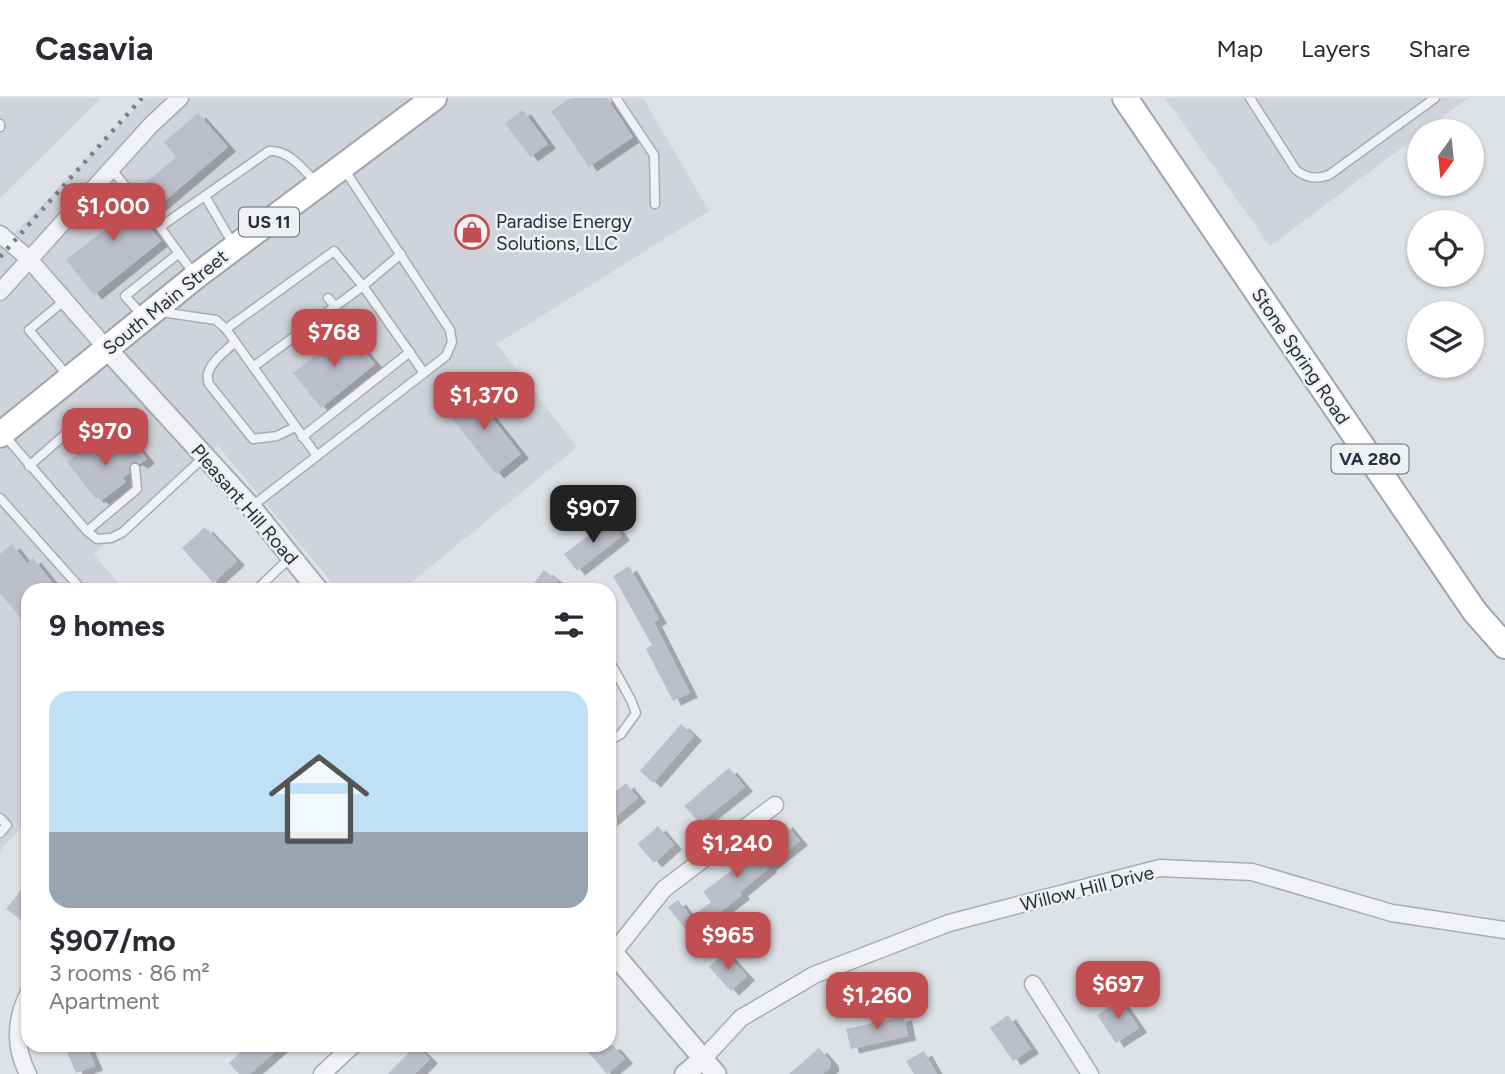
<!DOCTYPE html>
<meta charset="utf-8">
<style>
:root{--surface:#fff;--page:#f2f2f3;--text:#2b2b33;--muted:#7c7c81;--line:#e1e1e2;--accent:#c14e51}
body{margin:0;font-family:Figtree,sans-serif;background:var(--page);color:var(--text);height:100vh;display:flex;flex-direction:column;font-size:26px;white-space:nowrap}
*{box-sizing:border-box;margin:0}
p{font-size:23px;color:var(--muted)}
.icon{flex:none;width:38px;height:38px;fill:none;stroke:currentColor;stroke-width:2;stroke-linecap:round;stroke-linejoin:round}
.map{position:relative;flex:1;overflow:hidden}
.panel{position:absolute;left:21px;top:485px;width:595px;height:469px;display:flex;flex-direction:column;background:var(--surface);border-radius:21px;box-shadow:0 2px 5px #0004}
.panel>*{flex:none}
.needle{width:46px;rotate:195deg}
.controls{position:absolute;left:1407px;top:21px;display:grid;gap:14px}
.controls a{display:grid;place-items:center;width:77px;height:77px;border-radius:50%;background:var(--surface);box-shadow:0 2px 5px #0004;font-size:35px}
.price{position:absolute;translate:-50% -60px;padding:0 16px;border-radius:14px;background:var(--accent);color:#fff;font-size:23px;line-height:46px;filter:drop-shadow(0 2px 4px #0008)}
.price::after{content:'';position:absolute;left:50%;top:42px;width:21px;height:16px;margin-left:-10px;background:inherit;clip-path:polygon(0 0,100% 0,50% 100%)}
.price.on{background:#222;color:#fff}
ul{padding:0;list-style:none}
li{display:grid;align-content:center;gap:14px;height:371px;padding:0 28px}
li+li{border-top:2px solid var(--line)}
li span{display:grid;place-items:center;height:217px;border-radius:21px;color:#555}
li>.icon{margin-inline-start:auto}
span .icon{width:126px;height:126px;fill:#fffc;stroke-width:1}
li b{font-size:30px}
h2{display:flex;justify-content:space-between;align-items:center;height:84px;padding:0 28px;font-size:30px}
header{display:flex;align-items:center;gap:42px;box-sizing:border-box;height:98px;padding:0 35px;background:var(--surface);border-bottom:2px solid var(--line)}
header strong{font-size:33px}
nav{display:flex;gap:38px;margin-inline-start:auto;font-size:24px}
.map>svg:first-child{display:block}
</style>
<header>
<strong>Casavia</strong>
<nav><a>Map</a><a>Layers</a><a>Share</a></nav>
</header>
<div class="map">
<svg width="1505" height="976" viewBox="0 0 1505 976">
<defs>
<filter id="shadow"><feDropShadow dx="8" dy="4.5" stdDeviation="0" flood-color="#0004"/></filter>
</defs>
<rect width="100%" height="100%" fill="#dee1e6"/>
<g fill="#d1d3db">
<path d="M0,0H101L0,100Z"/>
<path d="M146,0H643L709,113L497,246L577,349L402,492H338L218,348L94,456L124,492H28V722L0,753V150Z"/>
<path d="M1165,0H1468L1424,33H1419V37L1270,148Z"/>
</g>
<g fill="#bcbfc9" filter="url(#shadow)">
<path d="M571,0H607L633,39L589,69L551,13Z"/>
<path d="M523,12L548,46L530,59L505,25Z"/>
<path d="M198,15L228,49L154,112L137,92L176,59L164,44Z"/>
<path d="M114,85L161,143L94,197L66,162L111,127L94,106Z"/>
<path d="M347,232L375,266L321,310L293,275Z"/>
<path d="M471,293L521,356L496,376L446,313Z"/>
<path d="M130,340L147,361L140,366L135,363L131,365L129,375L123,380L126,384L101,403L98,399L96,401L67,364L95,343L107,358L113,354L121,356L124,350L123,346Z"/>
<path d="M610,421L622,438L577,473L564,456Z"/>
<path d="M205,429L237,463L213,485L182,450Z"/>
<path d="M12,446L27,465L33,460L53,485L45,492H28V529L0,495V456Z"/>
<path d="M629,468L659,521L654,524L690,595L673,603L646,551L652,547L613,478Z"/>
<path d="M544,472L558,483L552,492H528Z"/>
<path d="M681,626L694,638L653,685L640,673Z"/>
<path d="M729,670L745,689L700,725L684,708Z"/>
<path d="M626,685L638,700L609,724V699Z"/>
<path d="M785,725L800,743L768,768L769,770L740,794L742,797L690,837L668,809L678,802L691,819L711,804L703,794L735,770Z"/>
<path d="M658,728L674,747L654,765L638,746Z"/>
<path d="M28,783V812L21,822L6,811Z"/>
<path d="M725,854L747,878L731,893L709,869Z"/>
<path d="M1120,902L1139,930L1116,945L1097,917Z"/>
<path d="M1008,917L1031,951L1013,963L990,930Z"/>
<path d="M904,918L908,938L851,951L846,931Z"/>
<path d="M64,947H86L95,968L76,975Z"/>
<path d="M249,947H283L250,976H239L229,965Z"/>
<path d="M416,947L430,961L415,976H388Z"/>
<path d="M582,947H613L625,961L607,976Z"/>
<path d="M819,950L831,964V969L823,976H789Z"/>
<path d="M924,953L937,976H914L906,963Z"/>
</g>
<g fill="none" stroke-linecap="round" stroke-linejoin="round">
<g stroke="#a8abb3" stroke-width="11">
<g id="service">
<path d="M616,0L654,57L655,106"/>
<path d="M1250,0L1296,72C1306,80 1316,82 1329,77L1435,0"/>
<path d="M0,26V29"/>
<path d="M111,71L160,129L269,53C290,52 302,71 316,84"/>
<path d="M205,98L233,146"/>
<path d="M160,129L194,176"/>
<path d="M328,200L335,208"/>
<path d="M65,202L29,232L68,278"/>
<path d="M161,214L216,222L226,231L317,358"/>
<path d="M142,217L125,198L179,155"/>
<path d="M226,231L334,153L363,188L424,275"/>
<path d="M235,244C224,255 202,269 209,286L253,341L277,338L295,329"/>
<path d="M253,269L363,188L401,156"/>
<path d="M5,338L87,433L97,441L111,440L123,434L204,359"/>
<path d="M302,339L410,254"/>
<path d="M29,368L69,333L89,323L102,326L118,350"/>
<path d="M0,400L82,492"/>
<path d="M251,409L446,258L452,244L450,232L344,71"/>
<path d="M87,433L137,391L135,370"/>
<path d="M256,492L291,459"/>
<path d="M609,562L631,602L636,615L621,636L609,643"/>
<path d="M0,720L7,727L0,735"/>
</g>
</g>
<g stroke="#a8abb3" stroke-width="19">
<g id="minor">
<path d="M0,136L29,161L107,251"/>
<path d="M0,194L151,27L180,0"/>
<path d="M613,855L664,791L775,707"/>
<path d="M1033,886L1090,976"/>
<path d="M703,961L741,920L814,877L949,825L1160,770L1252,774L1392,815L1505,832"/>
<path d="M28,976C14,949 15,923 28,896"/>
<path d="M322,976L353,947"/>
</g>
</g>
<g stroke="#a8abb3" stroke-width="23">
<g id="tertiary">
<path d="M107,251L251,409L318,492"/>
<path d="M609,850L716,976"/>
<path d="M685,976L703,961"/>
</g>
</g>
<g stroke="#9fa4b1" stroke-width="28">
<g id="primary">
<path d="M1125,0L1475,514L1505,548"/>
<path d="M0,337L195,179L434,0"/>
</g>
</g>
<use href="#service" stroke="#f1f2f5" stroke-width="8"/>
<use href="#minor" stroke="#f1f2f5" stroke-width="16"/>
<use href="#tertiary" stroke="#f1f2f5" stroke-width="19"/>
<use href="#primary" stroke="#fff" stroke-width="24"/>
<path stroke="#797f8f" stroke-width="4.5" stroke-dasharray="3.5 7" stroke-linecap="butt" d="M0,159L142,0"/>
</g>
<defs>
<g id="shop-ring" transform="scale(1.75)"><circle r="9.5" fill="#eef0f4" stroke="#c14e51" stroke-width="1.5"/><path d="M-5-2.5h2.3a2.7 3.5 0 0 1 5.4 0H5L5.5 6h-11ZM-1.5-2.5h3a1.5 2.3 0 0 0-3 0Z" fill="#c14e51"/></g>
</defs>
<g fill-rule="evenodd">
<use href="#shop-ring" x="472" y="134"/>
</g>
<g text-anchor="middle" stroke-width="5" stroke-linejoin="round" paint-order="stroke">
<g fill="#eef0f4" stroke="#646873" stroke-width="2">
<rect x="239" y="109.5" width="60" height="29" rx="5"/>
<rect x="1331.5" y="346.5" width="77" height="29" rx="5"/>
</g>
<g font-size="18" font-weight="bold" fill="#292d3c">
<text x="269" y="130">US 11</text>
<text x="1370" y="367">VA 280</text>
</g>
<g font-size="19" fill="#292d3c" stroke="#eef0f4" text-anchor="start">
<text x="496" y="130">Paradise Energy<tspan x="496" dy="22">Solutions, LLC</tspan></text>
</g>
<g font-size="19" fill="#292d3c" stroke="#eef0f4">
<text transform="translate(165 204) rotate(-39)" y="7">South Main Street</text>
<text transform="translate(1301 258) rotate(56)" y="7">Stone Spring Road</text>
<text transform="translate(245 406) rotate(49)" y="7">Pleasant Hill Road</text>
<text transform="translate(1087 790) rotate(-14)" y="7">Willow Hill Drive</text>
</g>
</g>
</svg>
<div class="controls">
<a><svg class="needle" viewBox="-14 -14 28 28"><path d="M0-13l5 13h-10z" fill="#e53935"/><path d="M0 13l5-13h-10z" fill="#7c7c81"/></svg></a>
<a><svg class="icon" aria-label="locate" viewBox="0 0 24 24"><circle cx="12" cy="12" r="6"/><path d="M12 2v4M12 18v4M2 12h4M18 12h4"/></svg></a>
<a><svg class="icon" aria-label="layers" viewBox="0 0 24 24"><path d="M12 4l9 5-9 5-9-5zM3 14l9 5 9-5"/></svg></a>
</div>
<b class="price" style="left:113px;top:145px">$1,000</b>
<b class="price" style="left:334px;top:271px">$768</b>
<b class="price" style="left:484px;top:334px">$1,370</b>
<b class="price" style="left:105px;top:370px">$970</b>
<b class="price on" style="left:593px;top:447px">$907</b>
<b class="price" style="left:737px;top:782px">$1,240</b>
<b class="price" style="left:728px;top:874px">$965</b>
<b class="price" style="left:1118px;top:923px">$697</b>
<b class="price" style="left:877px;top:934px">$1,260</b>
<section class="panel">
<h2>9 homes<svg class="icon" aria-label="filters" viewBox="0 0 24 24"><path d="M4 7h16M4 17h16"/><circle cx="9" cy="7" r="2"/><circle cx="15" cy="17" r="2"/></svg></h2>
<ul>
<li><span style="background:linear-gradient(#bfe0f5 65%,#9aa5b1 0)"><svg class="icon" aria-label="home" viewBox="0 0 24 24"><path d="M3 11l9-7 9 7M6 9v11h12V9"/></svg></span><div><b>$907/mo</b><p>3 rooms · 86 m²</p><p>Apartment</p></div></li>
</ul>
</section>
</div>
